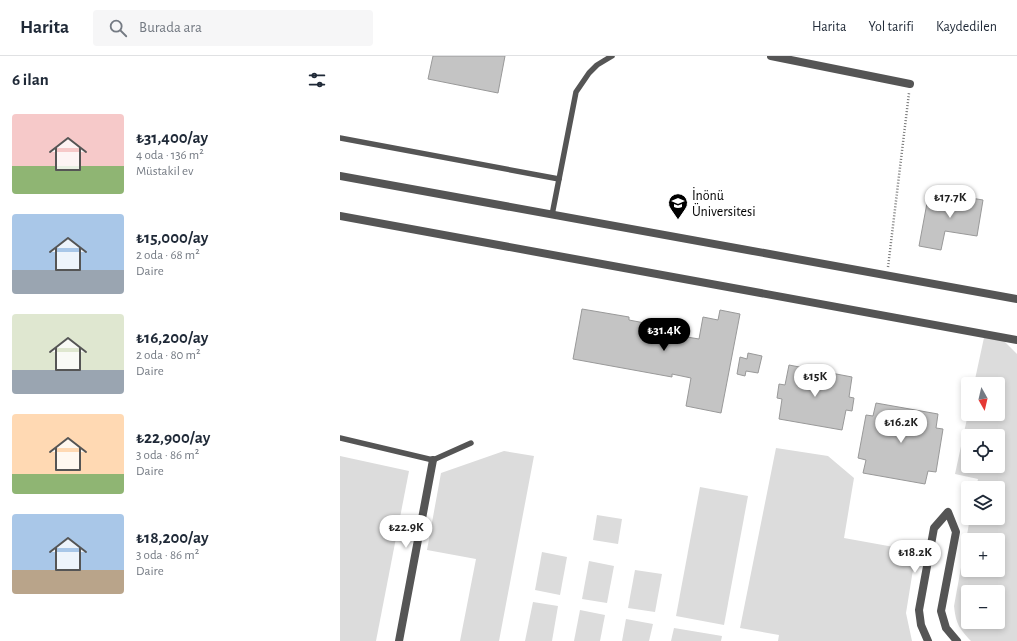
<!DOCTYPE html>
<html lang="tr">
<meta charset="utf-8">
<style>
:root{--surface:#fff;--page:#f6f6f7;--text:#1f2937;--muted:#747a83;--line:#e0e1e3;--accent:#000}
body{margin:0;font-family:"Alegreya Sans",sans-serif;background:var(--page);color:var(--text);height:100vh;display:flex;flex-direction:column;font-size:15px;white-space:nowrap}
*{box-sizing:border-box;margin:0}
p{font-size:13px;color:var(--muted)}
.icon{flex:none;width:22px;height:22px;fill:none;stroke:currentColor;stroke-width:2;stroke-linecap:round;stroke-linejoin:round}
.map{position:relative;flex:1;overflow:hidden}
.details{display:flex;flex-direction:column;background:var(--surface);width:340px}
.details>*{flex:none}
.needle{width:26px;rotate:172deg}
.tools{position:absolute;left:621px;top:321px;display:grid;gap:8px}
.tools a{display:grid;place-items:center;width:44px;height:44px;border-radius:4px;background:var(--surface);box-shadow:0 2px 6px #0003;font-size:20px}
.price{position:absolute;translate:-50% -34px;padding:0 9px;border-radius:14px;background:#fff;color:#222;font-size:13px;line-height:26px;filter:drop-shadow(0 1px 2px #0008)}
.price::after{content:'';position:absolute;left:50%;top:24px;width:12px;height:9px;margin-left:-6px;background:inherit;clip-path:polygon(0 0,100% 0,50% 100%)}
.price.selected{background:var(--accent);color:#fff}
ul{padding:0;list-style:none}
li{display:flex;align-items:center;gap:12px;height:100px;padding:0 12px}
li span{display:grid;place-items:center;flex:none;width:112px;height:80px;border-radius:4px;color:#555}
li>.icon{margin-inline-start:auto}
span .icon{width:48px;height:48px;fill:#fffc;stroke-width:1}
li b{font-size:17px}
h2{display:flex;justify-content:space-between;align-items:center;height:48px;padding:0 12px;font-size:17px}
header{display:flex;align-items:center;gap:24px;box-sizing:border-box;height:56px;padding:0 20px;background:var(--surface);border-bottom:1px solid var(--line)}
header strong{font-size:19px}
nav{display:flex;gap:22px;margin-inline-start:auto;font-size:14px}
.search{width:280px;height:36px;background:var(--page);display:flex;align-items:center;gap:10px;box-sizing:border-box;padding:0 14px;border-radius:4px;color:var(--muted);font-size:15px}
main{display:flex;flex:1;min-height:0}
.map>svg:first-child{display:block}
</style>
<header>
<strong>Harita</strong>
<div class="search"><svg class="icon" aria-label="search" viewBox="0 0 24 24"><circle cx="10" cy="10" r="6"/><path d="M15 15l6 6"/></svg>Burada ara</div>
<nav><a>Harita</a><a>Yol tarifi</a><a>Kaydedilen</a></nav>
</header>
<main>
<section class="details">
<h2>6 ilan<svg class="icon" aria-label="filters" viewBox="0 0 24 24"><path d="M4 7h16M4 17h16"/><circle cx="9" cy="7" r="2"/><circle cx="15" cy="17" r="2"/></svg></h2>
<ul>
<li><span style="background:linear-gradient(#f6c9c9 65%,#8fb573 0)"><svg class="icon" aria-label="home" viewBox="0 0 24 24"><path d="M3 11l9-7 9 7M6 9v11h12V9"/></svg></span><div><b>₺31,400/ay</b><p>4 oda · 136 m²</p><p>Müstakil ev</p></div></li>
<li><span style="background:linear-gradient(#a9c7e8 70%,#9aa5b1 0)"><svg class="icon" aria-label="home" viewBox="0 0 24 24"><path d="M3 11l9-7 9 7M6 9v11h12V9"/></svg></span><div><b>₺15,000/ay</b><p>2 oda · 68 m²</p><p>Daire</p></div></li>
<li><span style="background:linear-gradient(#dfe7d0 70%,#9aa5b1 0)"><svg class="icon" aria-label="home" viewBox="0 0 24 24"><path d="M3 11l9-7 9 7M6 9v11h12V9"/></svg></span><div><b>₺16,200/ay</b><p>2 oda · 80 m²</p><p>Daire</p></div></li>
<li><span style="background:linear-gradient(#ffd9b3 75%,#8fb573 0)"><svg class="icon" aria-label="home" viewBox="0 0 24 24"><path d="M3 11l9-7 9 7M6 9v11h12V9"/></svg></span><div><b>₺22,900/ay</b><p>3 oda · 86 m²</p><p>Daire</p></div></li>
<li><span style="background:linear-gradient(#a9c7e8 70%,#b9a48a 0)"><svg class="icon" aria-label="home" viewBox="0 0 24 24"><path d="M3 11l9-7 9 7M6 9v11h12V9"/></svg></span><div><b>₺18,200/ay</b><p>3 oda · 86 m²</p><p>Daire</p></div></li>
</ul>
</section>
<div class="map">
<svg width="677" height="585" viewBox="0 0 677 585">
<rect width="100%" height="100%" fill="#fff"/>
<g fill="#dcdcdc" fill-rule="evenodd">
<path d="M645,277L659,280L677,298V585H631C619,572 616,568 614,550L630,462H658V432H636L638,423L615,418L628,358H658V328H634ZM628,380H658V410H628ZM628,484H658V514H628ZM628,536H658V566H628Z"/>
<path d="M436,392L488,400L514,422L504,482L576,495L566,557L572,585H438L439,579L400,572Z"/>
<path d="M164,395L194,400L159,585H120L136,503L87,494L101,417Z"/>
<path d="M0,400L69,415L36,585H0Z"/>
<path d="M360,431L408,440L384,569L336,560Z"/>
<path d="M257,459L282,463L278,488L253,484Z"/>
<path d="M202,496L227,501L220,539L195,534Z"/>
<path d="M249,505L274,510L267,547L242,543Z"/>
<path d="M295,514L322,518L315,556L288,552Z"/>
<path d="M193,546L218,550L212,585H185Z"/>
<path d="M240,554L265,559L260,585H234Z"/>
<path d="M286,563L313,568L309,585H282Z"/>
<path d="M334,572L382,580L381,585H331Z"/>
</g>
<g fill="#c4c4c4" stroke="#999">
<path d="M93,0H165L158,37L88,23Z"/>
<path d="M601,137L643,144L637,180L605,175L601,194L579,190L587,147Z"/>
<path d="M242,253L289,261V264L315,269V272L342,277L341,280L359,283L363,261L378,264L380,254L400,258L381,357L346,350L351,322L332,318V321L233,303Z"/>
<path d="M408,297L422,300L418,317L406,315L405,320L397,318L400,301L407,303Z"/>
<path d="M449,309L512,321L509,341L514,342L512,355L506,354L502,374L439,363L442,343L437,342L439,328L445,329Z"/>
<path d="M536,347L598,358L596,372L603,373L596,416L588,415L585,428L523,417L526,404L518,402L526,359L533,360Z"/>
</g>
<g fill="none" stroke-linecap="round" stroke-linejoin="round">
<path stroke="#777" stroke-width="2.5" stroke-dasharray="1 2" stroke-linecap="butt" d="M548,211L569,37"/>
<g stroke="#555" stroke-width="5.5">
<path d="M0,82L219,123"/>
<path d="M212,159L236,36L249,17L257,9L272,0"/>
<path d="M0,382L93,404L131,387"/>
</g>
<g stroke="#555" stroke-width="8">
<path d="M0,120L677,243"/>
<path d="M0,160L677,284"/>
</g>
<g stroke="#555" stroke-width="8">
<path d="M431,0L570,28"/>
<path d="M59,585L93,404"/>
<path d="M588,585L581,569L579,554L594,472L608,456L616,476L601,555L606,572L617,585"/>
</g>
</g>
<defs>
<g id="university-pin" transform="scale(1)"><path d="M0 17L-7.5 6A9.5 9.5 0 1 1 7.5 6Z" fill="#000" stroke="#fff"/><path d="M0-5L7-2L0 1L-7-2ZM-4 1L0 2.5L4 1V4Q0 6-4 4Z" fill="#fff"/></g>
</defs>
<g fill-rule="evenodd">
<use href="#university-pin" x="338" y="147"/>
</g>
<g text-anchor="middle" stroke-width="3.5" stroke-linejoin="round" paint-order="stroke">
<g font-size="14" fill="#000" stroke="#fff" text-anchor="start">
<text x="352" y="144">İnönü<tspan x="352" dy="16">Üniversitesi</tspan></text>
</g>
</g>
</svg>
<div class="tools">
<a><svg class="needle" viewBox="-14 -14 28 28"><path d="M0-13l5 13h-10z" fill="#e53935"/><path d="M0 13l5-13h-10z" fill="#747a83"/></svg></a>
<a><svg class="icon" aria-label="locate" viewBox="0 0 24 24"><circle cx="12" cy="12" r="6"/><path d="M12 2v4M12 18v4M2 12h4M18 12h4"/></svg></a>
<a><svg class="icon" aria-label="layers" viewBox="0 0 24 24"><path d="M12 4l9 5-9 5-9-5zM3 14l9 5 9-5"/></svg></a>
<a>+</a>
<a>−</a>
</div>
<b class="price" style="left:610px;top:163px">₺17.7K</b>
<b class="price selected" style="left:324px;top:296px">₺31.4K</b>
<b class="price" style="left:475px;top:342px">₺15K</b>
<b class="price" style="left:561px;top:388px">₺16.2K</b>
<b class="price" style="left:66px;top:493px">₺22.9K</b>
<b class="price" style="left:575px;top:518px">₺18.2K</b>
</div>
</main>
